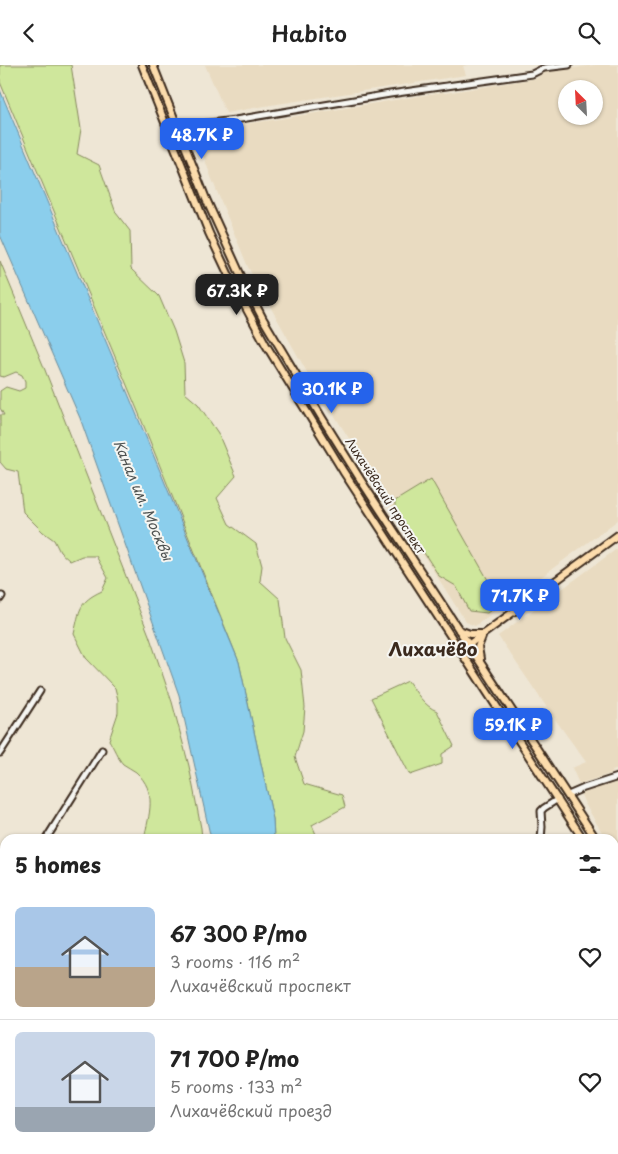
<!DOCTYPE html>
<meta charset="utf-8">
<style>
:root{--surface:#fff;--page:#f2f2f2;--text:#222;--muted:#767676;--line:#e0e0e0;--accent:#2563eb}
body{margin:0;font-family:"Playpen Sans",sans-serif;background:var(--page);color:var(--text);height:100vh;display:flex;flex-direction:column;font-size:19px;white-space:nowrap}
*{box-sizing:border-box;margin:0}
p{font-size:16px;color:var(--muted)}
.icon{flex:none;width:28px;height:28px;fill:none;stroke:currentColor;stroke-width:2;stroke-linecap:round;stroke-linejoin:round}
.map{position:relative;flex:1;overflow:hidden}
.sheet{position:absolute;left:0px;top:769px;width:619px;height:321px;display:flex;flex-direction:column;background:var(--surface);border-radius:15px 15px 0 0;box-shadow:0 1px 4px #0004}
.sheet>*{flex:none}
.needle{width:32px;rotate:336deg}
.fabs{position:absolute;left:558px;top:15px;display:grid;gap:10px}
.fabs a{display:grid;place-items:center;width:45px;height:45px;border-radius:50%;background:var(--surface);box-shadow:0 1px 4px #0004;font-size:25px}
.price{position:absolute;translate:-50% -42px;padding:0 11px;border-radius:10px;background:var(--accent);color:#fff;font-size:16px;line-height:32px;filter:drop-shadow(0 1px 2px #0008)}
.price::after{content:'';position:absolute;left:50%;top:30px;width:15px;height:11px;margin-left:-8px;background:inherit;clip-path:polygon(0 0,100% 0,50% 100%)}
.price.current{background:#222;color:#fff}
ul{padding:0;list-style:none}
li{display:flex;align-items:center;gap:15px;height:125px;padding:0 15px}
li+li{border-top:1px solid var(--line)}
li span{display:grid;place-items:center;flex:none;width:140px;height:100px;border-radius:8px;color:#555}
li>.icon{margin-inline-start:auto}
span .icon{width:60px;height:60px;fill:#fffc;stroke-width:1}
li b{font-size:21px}
h2{display:flex;justify-content:space-between;align-items:center;height:60px;padding:0 15px;font-size:21px}
header{display:flex;justify-content:space-between;align-items:center;height:65px;padding:0 15px;background:var(--surface);font-size:22px;font-weight:600}
.map>svg:first-child{display:block}
</style>
<header><svg class="icon" aria-label="back" viewBox="0 0 24 24"><path d="M15 5l-7 7 7 7"/></svg>Habito<svg class="icon" aria-label="search" viewBox="0 0 24 24"><circle cx="10" cy="10" r="6"/><path d="M15 15l6 6"/></svg></header>
<div class="map">
<svg width="618" height="1089" viewBox="0 0 618 1089">
<rect width="100%" height="100%" fill="#eee6d5"/>
<filter id="ink" filterUnits="userSpaceOnUse"><feTurbulence type="fractalNoise" baseFrequency=".02" numOctaves="2"/><feDisplacementMap in="SourceGraphic" scale="10" xChannelSelector="R" yChannelSelector="G"/><feConvolveMatrix kernelMatrix="1 2 1 2 8 2 1 2 1" color-interpolation-filters="sRGB"/></filter>
<g filter="url(#ink)">
<g fill="#e9dbc1" fill-rule="evenodd">
<path d="M205,0H467L463,1L466,10L271,40L226,48Z"/>
<path d="M596,0H618V455L475,561L466,557L308,309L248,202L211,112L195,66L279,54L443,27L445,28L532,14L537,13L544,7ZM566,24H594V51H566Z"/>
<path d="M618,483V704L612,706L613,708L579,719L572,703L586,697L552,650L498,571Z"/>
<path d="M618,717V795L614,787V774H606L585,739L580,728Z"/>
</g>
<g fill="#cfe79c" stroke="#85885d">
<path d="M0,0H71L81,64L77,89L99,100L116,148L130,166L131,204L159,231L174,266L184,298L185,328L198,339L218,368L236,411L217,433L229,459L256,479L262,501L260,516L280,534L285,573L301,605L305,642L303,666L295,692L304,719L342,730L345,742L312,760L318,774H274L273,754L239,597L139,349L0,17Z"/>
<path d="M0,196L43,300L149,570L172,637L189,701L201,763L202,774H144C149,749 158,727 136,707C132,704 127,702 123,699C118,694 113,681 109,675L118,648V635L115,623L86,593L74,569C80,545 78,537 102,526L108,513L96,491H82L70,496L60,487L54,475L43,467L23,447L18,407L6,404L0,397V350H4L0,343V326L6,322L19,326L25,323V316L22,310L16,307L4,312L0,311Z"/>
<path d="M431,414L501,538L487,548L469,546L456,521L439,511L395,443V436Z"/>
<path d="M408,616C416,627 424,641 437,646L454,681L442,689V699L410,710L371,633Z"/>
<path d="M614,878L618,892V1089H540L538,1085H614Z"/>
<path d="M251,1085H331L330,1089H250Z"/>
</g>
<g fill="#8bceec" stroke="#6b8c9a">
<path d="M0,25L131,336L239,597L273,754L274,774H211L179,630L80,353L0,170Z"/>
<path d="M186,1085H251L250,1089H184Z"/>
</g>
<g fill="none" stroke-linecap="round" stroke-linejoin="round">
<g stroke="#3b2a1e" stroke-width="9">
<g id="minor">
<path d="M179,64L192,60L235,55L390,29L532,9L544,3L569,0"/>
<path d="M0,534L2,531"/>
<path d="M0,688L40,626"/>
<path d="M568,730L584,723L618,712"/>
<path d="M46,774L102,685"/>
<path d="M541,774L542,762L541,746L544,743L558,734"/>
<path d="M0,801L5,804"/>
<path d="M0,845L5,837"/>
<path d="M0,998L5,990"/>
<path d="M0,1056L5,1059"/>
<path d="M37,1085L42,1089"/>
<path d="M424,1089L425,1085"/>
</g>
</g>
<g stroke="#3b2a1e" stroke-width="10">
<g id="major">
<path d="M142,0L209,168L232,217L266,280L343,406L583,774"/>
<path d="M153,0L206,134L241,211L263,254L322,353L362,417L596,774"/>
<path d="M459,565L470,569H482"/>
<path d="M460,586L618,470"/>
<path d="M480,594L478,582L482,572"/>
<path d="M614,806L618,815"/>
<path d="M614,832L618,843"/>
</g>
</g>
<use href="#minor" stroke="#f6f6f2" stroke-width="5"/>
<use href="#major" stroke="#fcdcac" stroke-width="6"/>
</g>
</g>
<g text-anchor="middle" stroke-width="4" stroke-linejoin="round" paint-order="stroke">
<g font-size="12" fill="#3b2a1e" stroke="#f6f6f2">
<text transform="translate(385 431) rotate(57)" y="4">Лихачёвский проспект</text>
</g>
<g font-size="14" font-style="italic" fill="#4f5352" stroke="#f6f6f2">
<text transform="translate(143 435) rotate(67)" y="5">Канал им. Москвы</text>
</g>
<g font-size="18" font-weight="bold" fill="#3b2a1e" stroke="#f6f6f2">
<text x="433" y="591">Лихачёво</text>
</g>
</g>
</svg>
<div class="fabs">
<a><svg class="needle" viewBox="-14 -14 28 28"><path d="M0-13l5 13h-10z" fill="#e53935"/><path d="M0 13l5-13h-10z" fill="#767676"/></svg></a>
</div>
<b class="price" style="left:202px;top:95px">48.7K ₽</b>
<b class="price current" style="left:237px;top:251px">67.3K ₽</b>
<b class="price" style="left:332px;top:349px">30.1K ₽</b>
<b class="price" style="left:520px;top:556px">71.7K ₽</b>
<b class="price" style="left:513px;top:685px">59.1K ₽</b>
<section class="sheet">
<h2>5 homes<svg class="icon" aria-label="filters" viewBox="0 0 24 24"><path d="M4 7h16M4 17h16"/><circle cx="9" cy="7" r="2"/><circle cx="15" cy="17" r="2"/></svg></h2>
<ul>
<li><span style="background:linear-gradient(#a9c7e8 60%,#b9a48a 0)"><svg class="icon" aria-label="home" viewBox="0 0 24 24"><path d="M3 11l9-7 9 7M6 9v11h12V9"/></svg></span><div><b>67 300 ₽/mo</b><p>3 rooms · 116 m²</p><p>Лихачёвский проспект</p></div><svg class="icon" aria-label="heart" viewBox="0 0 24 24"><path d="M12 20l-8-8c-3-5 5-10 8-4 3-6 11-1 8 4z"/></svg></li>
<li><span style="background:linear-gradient(#c9d6e8 75%,#9aa5b1 0)"><svg class="icon" aria-label="home" viewBox="0 0 24 24"><path d="M3 11l9-7 9 7M6 9v11h12V9"/></svg></span><div><b>71 700 ₽/mo</b><p>5 rooms · 133 m²</p><p>Лихачёвский проезд</p></div><svg class="icon" aria-label="heart" viewBox="0 0 24 24"><path d="M12 20l-8-8c-3-5 5-10 8-4 3-6 11-1 8 4z"/></svg></li>
</ul>
</section>
</div>
